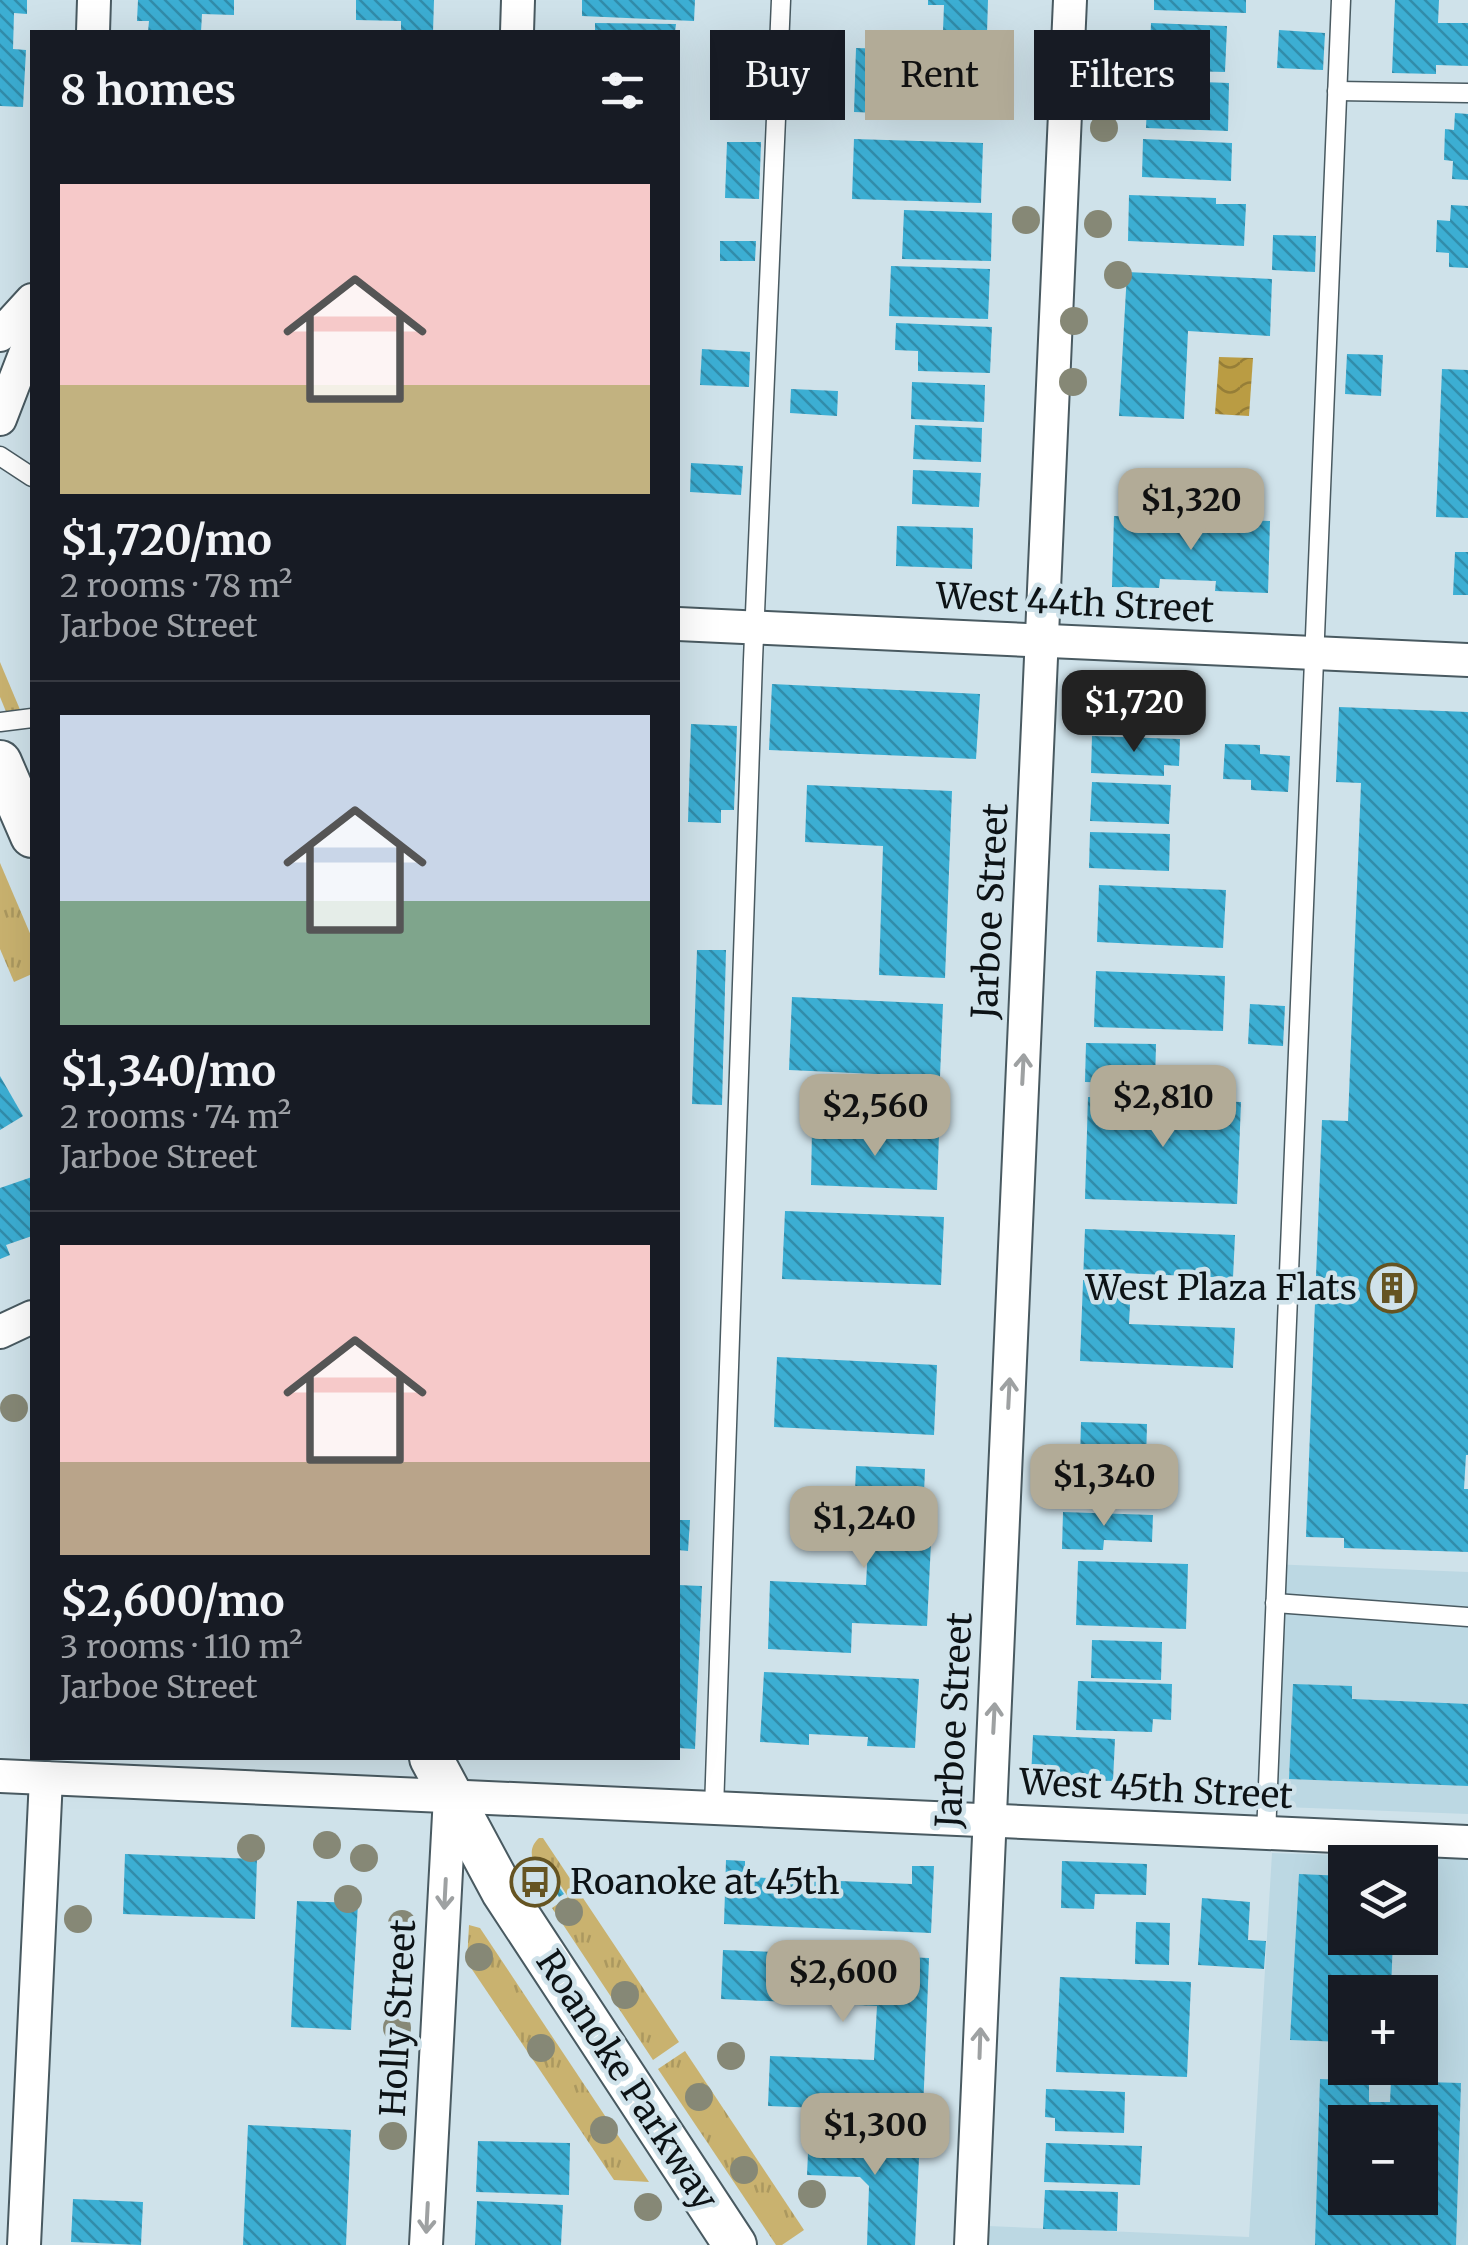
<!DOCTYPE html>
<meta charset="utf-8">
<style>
:root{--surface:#171b24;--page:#20242c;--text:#f1f3f6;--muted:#9ea1a6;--line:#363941;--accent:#b2ab97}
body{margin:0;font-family:Merriweather,serif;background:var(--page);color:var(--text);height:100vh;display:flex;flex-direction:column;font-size:38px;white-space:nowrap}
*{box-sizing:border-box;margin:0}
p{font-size:32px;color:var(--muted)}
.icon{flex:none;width:55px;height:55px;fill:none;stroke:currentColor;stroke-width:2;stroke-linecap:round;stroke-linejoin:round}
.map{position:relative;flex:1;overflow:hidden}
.sheet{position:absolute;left:30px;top:30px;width:650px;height:1730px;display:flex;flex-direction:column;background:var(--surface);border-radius:0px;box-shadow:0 10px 40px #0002}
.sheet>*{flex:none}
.hud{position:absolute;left:710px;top:30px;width:608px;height:90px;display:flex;gap:20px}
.controls{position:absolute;left:1328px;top:1845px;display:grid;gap:20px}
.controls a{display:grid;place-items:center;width:110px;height:110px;border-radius:0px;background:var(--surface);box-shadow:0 10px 40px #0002;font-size:50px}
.price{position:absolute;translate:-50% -85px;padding:0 22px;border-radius:20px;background:var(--accent);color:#111;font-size:32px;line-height:65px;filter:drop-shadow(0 2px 5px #0008)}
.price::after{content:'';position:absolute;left:50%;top:60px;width:30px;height:22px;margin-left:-15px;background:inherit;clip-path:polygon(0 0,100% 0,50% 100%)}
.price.active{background:#222;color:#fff}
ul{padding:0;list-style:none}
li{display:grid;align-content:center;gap:20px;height:530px;padding:0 30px}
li+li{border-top:2px solid var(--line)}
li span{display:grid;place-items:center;height:310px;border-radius:0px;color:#555}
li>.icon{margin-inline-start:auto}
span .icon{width:180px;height:180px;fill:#fffc;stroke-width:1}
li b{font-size:42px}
h2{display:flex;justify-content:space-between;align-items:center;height:120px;padding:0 30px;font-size:42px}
.pill{padding:0 35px;border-radius:0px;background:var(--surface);box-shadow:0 10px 40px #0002;font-size:35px;line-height:90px}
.pill.active{background:var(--accent);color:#111}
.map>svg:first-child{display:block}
</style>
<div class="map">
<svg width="1468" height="2245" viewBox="0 0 1468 2245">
<defs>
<pattern id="grass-tufts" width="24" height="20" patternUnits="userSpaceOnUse" patternTransform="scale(2.5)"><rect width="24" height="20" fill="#c9b26f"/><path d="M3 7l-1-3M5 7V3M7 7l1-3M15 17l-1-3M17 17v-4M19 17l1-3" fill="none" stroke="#ab985f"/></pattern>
<pattern id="water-waves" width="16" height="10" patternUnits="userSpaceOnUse" patternTransform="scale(2.5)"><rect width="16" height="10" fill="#ba9c43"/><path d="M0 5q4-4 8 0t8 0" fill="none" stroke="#967e37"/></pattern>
<pattern id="building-back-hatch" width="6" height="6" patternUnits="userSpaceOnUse" patternTransform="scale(2.5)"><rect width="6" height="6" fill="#3caed3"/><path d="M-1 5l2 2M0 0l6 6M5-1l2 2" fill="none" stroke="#318caa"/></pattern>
</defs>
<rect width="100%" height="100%" fill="#cfe2ea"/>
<g fill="#bcd8e3" fill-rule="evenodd">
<path d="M1268,1564L1468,1572V1814L1256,1806Z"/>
<path d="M1272,1853L1468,1859V2245H988V2226L1249,2237ZM1345,1862H1420V1938H1345ZM1345,1992H1420V2068H1345ZM1345,2122H1420V2198H1345Z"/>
</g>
<g fill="url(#grass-tufts)">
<path d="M0,662L21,712L7,714L0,697Z"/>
<path d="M0,863L32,938V974L14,982L0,949Z"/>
<path d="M539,1838H543L679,2042L653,2060L552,1908L568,1897L550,1869L540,1875C533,1862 526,1850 539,1838Z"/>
<path d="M469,1925L480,1928L649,2182L614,2180L467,1962Z"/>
<path d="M685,2051L804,2230L782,2245H776L658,2069Z"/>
</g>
<path fill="url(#water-waves)" d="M1219,357L1253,358L1249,416L1215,414Z"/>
<g fill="url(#building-back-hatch)" fill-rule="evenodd">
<path d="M0,0H27V14L14,13L13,49L26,50L23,107L0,106Z"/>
<path d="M138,0H234V15L202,14L201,32H148L149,21H137Z"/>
<path d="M356,0H434L433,32H401V21L356,20Z"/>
<path d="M582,0H695L694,21L582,16Z"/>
<path d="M928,0H988L987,33L943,31L944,5H928Z"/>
<path d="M1154,0H1246V13L1154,10Z"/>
<path d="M1395,0H1439L1438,23H1468V66L1436,65V74L1392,73Z"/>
<path d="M595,23L676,24L675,32H595Z"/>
<path d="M1151,23L1227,26L1225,72L1149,70Z"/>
<path d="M1279,30L1325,33L1323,70L1277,68Z"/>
<path d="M856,48L985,52L984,117L854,112Z"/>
<path d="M1148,80L1229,83L1228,131L1146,128Z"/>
<path d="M1455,113L1468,114V180L1452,179L1453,161L1444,160L1445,129L1454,130Z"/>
<path d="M854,139L983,143L981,203L852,199Z"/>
<path d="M1143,139L1232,143L1231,181L1142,177Z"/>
<path d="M727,142H761L759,199L725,198Z"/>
<path d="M1129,195L1216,198V204H1246L1244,246L1128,241Z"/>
<path d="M1451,205L1468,206V268L1449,267V253L1436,252L1437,220L1450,221Z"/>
<path d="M904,210L992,213L991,261L902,259Z"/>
<path d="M1273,235L1316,236L1315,272L1272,270Z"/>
<path d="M720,241H756L755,261H720Z"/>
<path d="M891,266L990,269L988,319L889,316Z"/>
<path d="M1127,272L1272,279L1270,336L1188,331L1184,419L1119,416Z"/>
<path d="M896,323L992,327L990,373L918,371V351L895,350Z"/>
<path d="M702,349L750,352L749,387L700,385Z"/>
<path d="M1347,354L1383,355L1381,396L1345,394Z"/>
<path d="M1442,369L1468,370V518L1436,517Z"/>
<path d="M912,382L985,385L984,422L911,419Z"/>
<path d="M791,389L838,391L837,416L790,413Z"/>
<path d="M915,425L982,428L981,462L913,459Z"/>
<path d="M691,463L743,466L741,495L690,492Z"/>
<path d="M913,470L981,473L979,507L912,504Z"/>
<path d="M1114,516L1270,521L1268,593L1215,591L1216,581L1160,579L1159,588L1112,587Z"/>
<path d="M897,526L973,528L972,569L896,566Z"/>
<path d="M1455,552H1468V595H1453Z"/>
<path d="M772,684L980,694L976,759L769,750Z"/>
<path d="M1094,691L1183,695L1181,732L1092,728Z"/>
<path d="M1339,707L1468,712V1455H1466L1464,1489H1468V1552L1344,1548V1538L1306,1537L1322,1120L1348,1121L1361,783L1336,782Z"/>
<path d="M691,724L737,726L734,810H721V823L688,822Z"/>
<path d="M1092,736L1180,739L1179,766L1164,765V776L1091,773Z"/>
<path d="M1225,744L1260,745V754L1290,756L1288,792L1251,790V780L1223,779Z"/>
<path d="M1092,782L1171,785L1169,824L1090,821Z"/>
<path d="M807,785L952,791L945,978L879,975L883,846L805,842Z"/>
<path d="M1090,832L1170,834L1169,871L1089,868Z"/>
<path d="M1099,885L1226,890L1223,948L1097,942Z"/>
<path d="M697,950H726L722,1105L692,1104Z"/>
<path d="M1096,971L1225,976L1223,1031L1094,1027Z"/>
<path d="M792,997L943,1004L940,1077L789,1070Z"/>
<path d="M1250,1004L1285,1006L1283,1046L1248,1044Z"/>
<path d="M1086,1043L1156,1044L1155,1084L1085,1082Z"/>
<path d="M0,1076L23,1116L0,1130Z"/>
<path d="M1088,1097L1241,1102L1237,1204L1085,1199Z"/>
<path d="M812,1129L939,1134L937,1190L811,1185Z"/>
<path d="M32,1177V1236L6,1245L10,1255L0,1259V1188Z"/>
<path d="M785,1211L944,1217L941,1285L782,1279Z"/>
<path d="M1085,1229L1235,1235L1233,1278L1100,1272V1284L1131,1285L1129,1324L1235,1328L1233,1368L1080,1361Z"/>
<path d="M777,1357L937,1365L934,1435L774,1427Z"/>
<path d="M1081,1422L1147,1424L1146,1461L1080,1460Z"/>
<path d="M856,1466L925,1469L922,1541L931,1542L927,1626L852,1623L851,1653L768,1649L770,1581L866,1585L868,1546L853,1545Z"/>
<path d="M1078,1466L1154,1468L1153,1506L1078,1504Z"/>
<path d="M1063,1512L1153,1515L1152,1542L1104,1540L1103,1550L1062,1549Z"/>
<path d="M678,1520H690L688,1551L678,1550Z"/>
<path d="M1078,1561L1188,1564L1186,1629L1076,1625Z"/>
<path d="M678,1585L702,1586L695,1749L678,1748Z"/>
<path d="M1092,1640L1162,1642L1161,1680L1091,1678Z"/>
<path d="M764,1672L919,1679L915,1748L867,1746L868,1737L809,1734V1745L760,1742Z"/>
<path d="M1078,1681L1172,1684L1171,1720L1153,1719L1152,1732L1076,1730Z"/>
<path d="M1293,1684L1352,1686V1699L1468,1704V1786L1289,1779Z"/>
<path d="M1033,1735L1115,1739L1113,1781L1031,1778Z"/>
<path d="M125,1854L257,1859L255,1919L123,1914Z"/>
<path d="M726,1860L745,1861V1877L912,1884V1866H934L931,1933L724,1924Z"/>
<path d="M1062,1861L1147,1864L1146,1895L1095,1894L1094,1909L1061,1908Z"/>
<path d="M1299,1874L1345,1876V1938H1393L1391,1991L1345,1992V2042L1290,2040Z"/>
<path d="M551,1875L564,1894L559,1897L546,1878Z"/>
<path d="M1202,1898L1250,1902L1248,1940L1266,1941L1264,1969L1198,1965Z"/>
<path d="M297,1901L358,1903L351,2030L291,2027Z"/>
<path d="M1136,1922L1170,1923L1169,1965L1135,1964Z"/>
<path d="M723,1950L929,1958L923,2112L768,2106L770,2056L874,2060L877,2006L721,1999Z"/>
<path d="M1060,1977L1191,1982L1187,2077L1056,2072Z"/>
<path d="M1320,2079L1369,2081V2102H1390L1391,2081L1461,2083L1456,2245H1315ZM1345,2122H1420V2198H1345Z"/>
<path d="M1046,2089L1125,2092L1124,2133L1055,2131V2118L1045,2117Z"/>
<path d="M248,2125L351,2130L346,2245H243Z"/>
<path d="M809,2131L920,2136L915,2245H867L869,2186L860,2177L807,2175Z"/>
<path d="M478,2141L570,2143L569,2195L476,2192Z"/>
<path d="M1046,2143L1142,2146L1140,2185L1044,2182Z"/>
<path d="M1045,2190L1118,2192L1117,2231L1043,2229Z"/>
<path d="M73,2199L143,2202L141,2245L71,2242Z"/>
<path d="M477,2201L563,2205L561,2245H475Z"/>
</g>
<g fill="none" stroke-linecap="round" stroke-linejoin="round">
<g stroke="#495a61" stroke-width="21">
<g id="service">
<path d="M1337,91L1468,93"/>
<path d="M0,456L32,477"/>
<path d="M0,722L32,718"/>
<path d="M1275,1603L1468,1617"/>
<path d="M714,1809L753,660L781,0"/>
<path d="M1266,1835L1341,0"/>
</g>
</g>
<g stroke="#495a61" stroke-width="36">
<g id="minor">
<path d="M93,32L94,0"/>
<path d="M517,32L518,0"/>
<path d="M0,335L32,300"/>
<path d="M0,419L32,336"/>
<path d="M678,624L1468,660"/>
<path d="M0,1332L32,1317"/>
<path d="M0,1776L1468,1842"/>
<path d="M24,2245L46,1778"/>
<path d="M426,2245L450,1796"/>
<path d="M971,2245L1070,0"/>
</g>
</g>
<g stroke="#495a61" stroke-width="46">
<g id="tertiary">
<path d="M0,762L32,836"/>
<path d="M431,1758L503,1892L735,2245"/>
</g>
</g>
<use href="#service" stroke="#fff" stroke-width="18"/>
<use href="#minor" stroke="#fff" stroke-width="32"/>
<use href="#tertiary" stroke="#fff" stroke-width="42"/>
</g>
<g fill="#868876">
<circle cx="1124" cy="80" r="14"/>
<circle cx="1104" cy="128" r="14"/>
<circle cx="1026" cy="220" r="14"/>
<circle cx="1098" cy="224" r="14"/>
<circle cx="1118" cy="275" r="14"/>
<circle cx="1074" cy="321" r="14"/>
<circle cx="1073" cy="382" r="14"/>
<circle cx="14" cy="1408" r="14"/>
<circle cx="327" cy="1845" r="14"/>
<circle cx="251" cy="1848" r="14"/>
<circle cx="364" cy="1858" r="14"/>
<circle cx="348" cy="1899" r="14"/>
<circle cx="569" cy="1912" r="14"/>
<circle cx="78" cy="1919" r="14"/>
<circle cx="402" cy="1924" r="14"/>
<circle cx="479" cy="1957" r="14"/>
<circle cx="625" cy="1995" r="14"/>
<circle cx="397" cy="2028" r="14"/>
<circle cx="541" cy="2048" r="14"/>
<circle cx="731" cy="2056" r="14"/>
<circle cx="699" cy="2097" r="14"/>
<circle cx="604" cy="2130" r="14"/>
<circle cx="393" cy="2136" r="14"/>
<circle cx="744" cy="2170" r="14"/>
<circle cx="812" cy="2194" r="14"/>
<circle cx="648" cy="2207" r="14"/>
</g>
<defs><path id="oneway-shaft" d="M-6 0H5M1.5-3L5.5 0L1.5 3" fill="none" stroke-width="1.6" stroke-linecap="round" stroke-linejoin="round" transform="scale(2.5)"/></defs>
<g stroke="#9ea1a2">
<use href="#oneway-shaft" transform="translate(1023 1069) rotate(-87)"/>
<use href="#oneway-shaft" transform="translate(1009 1393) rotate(-87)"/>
<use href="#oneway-shaft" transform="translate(994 1718) rotate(-87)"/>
<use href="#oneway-shaft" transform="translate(445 1894) rotate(93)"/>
<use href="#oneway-shaft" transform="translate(980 2043) rotate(-88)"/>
<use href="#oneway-shaft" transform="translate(427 2218) rotate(93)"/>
</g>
<defs>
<g id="building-ring" transform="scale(2.5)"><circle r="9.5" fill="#cfe2ea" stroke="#655422" stroke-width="1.5"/><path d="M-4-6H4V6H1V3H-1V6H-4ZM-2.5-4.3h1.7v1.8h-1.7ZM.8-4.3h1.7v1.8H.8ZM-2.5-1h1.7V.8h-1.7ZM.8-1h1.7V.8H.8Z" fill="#655422"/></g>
<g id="bus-ring" transform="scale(2.5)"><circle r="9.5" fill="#cfe2ea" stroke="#655422" stroke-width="1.5"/><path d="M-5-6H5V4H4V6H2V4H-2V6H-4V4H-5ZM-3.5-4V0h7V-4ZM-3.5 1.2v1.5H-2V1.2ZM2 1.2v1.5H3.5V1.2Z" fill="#655422"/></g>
</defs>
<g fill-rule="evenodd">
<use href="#building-ring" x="1392" y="1288"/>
<use href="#bus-ring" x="535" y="1882"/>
</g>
<g text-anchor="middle" stroke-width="9" stroke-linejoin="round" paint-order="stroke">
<g font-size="35" fill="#0d1316" stroke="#cfe2ea">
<text transform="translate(1075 603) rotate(3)" y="12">West 44th Street</text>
<text transform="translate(990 911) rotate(-87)" y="12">Jarboe Street</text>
<text transform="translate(954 1720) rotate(-87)" y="12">Jarboe Street</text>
<text transform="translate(1156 1789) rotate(3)" y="12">West 45th Street</text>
<text transform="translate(398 2018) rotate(-87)" y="12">Holly Street</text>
<text transform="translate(627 2080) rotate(57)" y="12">Roanoke Parkway</text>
</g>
<g font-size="35" fill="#0d1316" stroke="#cfe2ea" text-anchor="end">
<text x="1357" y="1300">West Plaza Flats</text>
<text x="570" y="1894" text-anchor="start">Roanoke at 45th</text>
</g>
</g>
</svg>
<div class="controls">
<a><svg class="icon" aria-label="layers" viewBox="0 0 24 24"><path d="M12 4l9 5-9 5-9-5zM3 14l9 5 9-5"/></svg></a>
<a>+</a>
<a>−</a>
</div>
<b class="price" style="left:1191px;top:553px">$1,320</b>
<b class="price active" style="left:1134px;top:755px">$1,720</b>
<b class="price" style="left:1163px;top:1150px">$2,810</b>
<b class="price" style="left:875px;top:1159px">$2,560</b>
<b class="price" style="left:1104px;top:1529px">$1,340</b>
<b class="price" style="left:864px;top:1571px">$1,240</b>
<b class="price" style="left:843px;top:2025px">$2,600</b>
<b class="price" style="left:875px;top:2178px">$1,300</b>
<div class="hud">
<a class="pill">Buy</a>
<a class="pill active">Rent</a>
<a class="pill">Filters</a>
</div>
<section class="sheet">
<h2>8 homes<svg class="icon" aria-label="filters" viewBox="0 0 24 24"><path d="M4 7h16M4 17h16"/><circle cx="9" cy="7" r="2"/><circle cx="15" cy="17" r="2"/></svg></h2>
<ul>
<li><span style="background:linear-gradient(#f6c9c9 65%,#c2b280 0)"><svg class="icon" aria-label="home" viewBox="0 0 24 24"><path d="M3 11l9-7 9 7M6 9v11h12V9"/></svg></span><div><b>$1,720/mo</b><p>2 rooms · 78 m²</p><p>Jarboe Street</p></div></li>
<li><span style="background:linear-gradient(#c9d6e8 60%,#7fa58c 0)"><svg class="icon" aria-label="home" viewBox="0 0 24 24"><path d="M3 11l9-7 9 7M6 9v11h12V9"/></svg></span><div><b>$1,340/mo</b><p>2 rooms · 74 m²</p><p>Jarboe Street</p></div></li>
<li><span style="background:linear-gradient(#f6c9c9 70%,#b9a48a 0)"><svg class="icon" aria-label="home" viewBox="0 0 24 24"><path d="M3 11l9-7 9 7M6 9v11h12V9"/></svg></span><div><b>$2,600/mo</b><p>3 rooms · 110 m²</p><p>Jarboe Street</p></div></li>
</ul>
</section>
</div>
